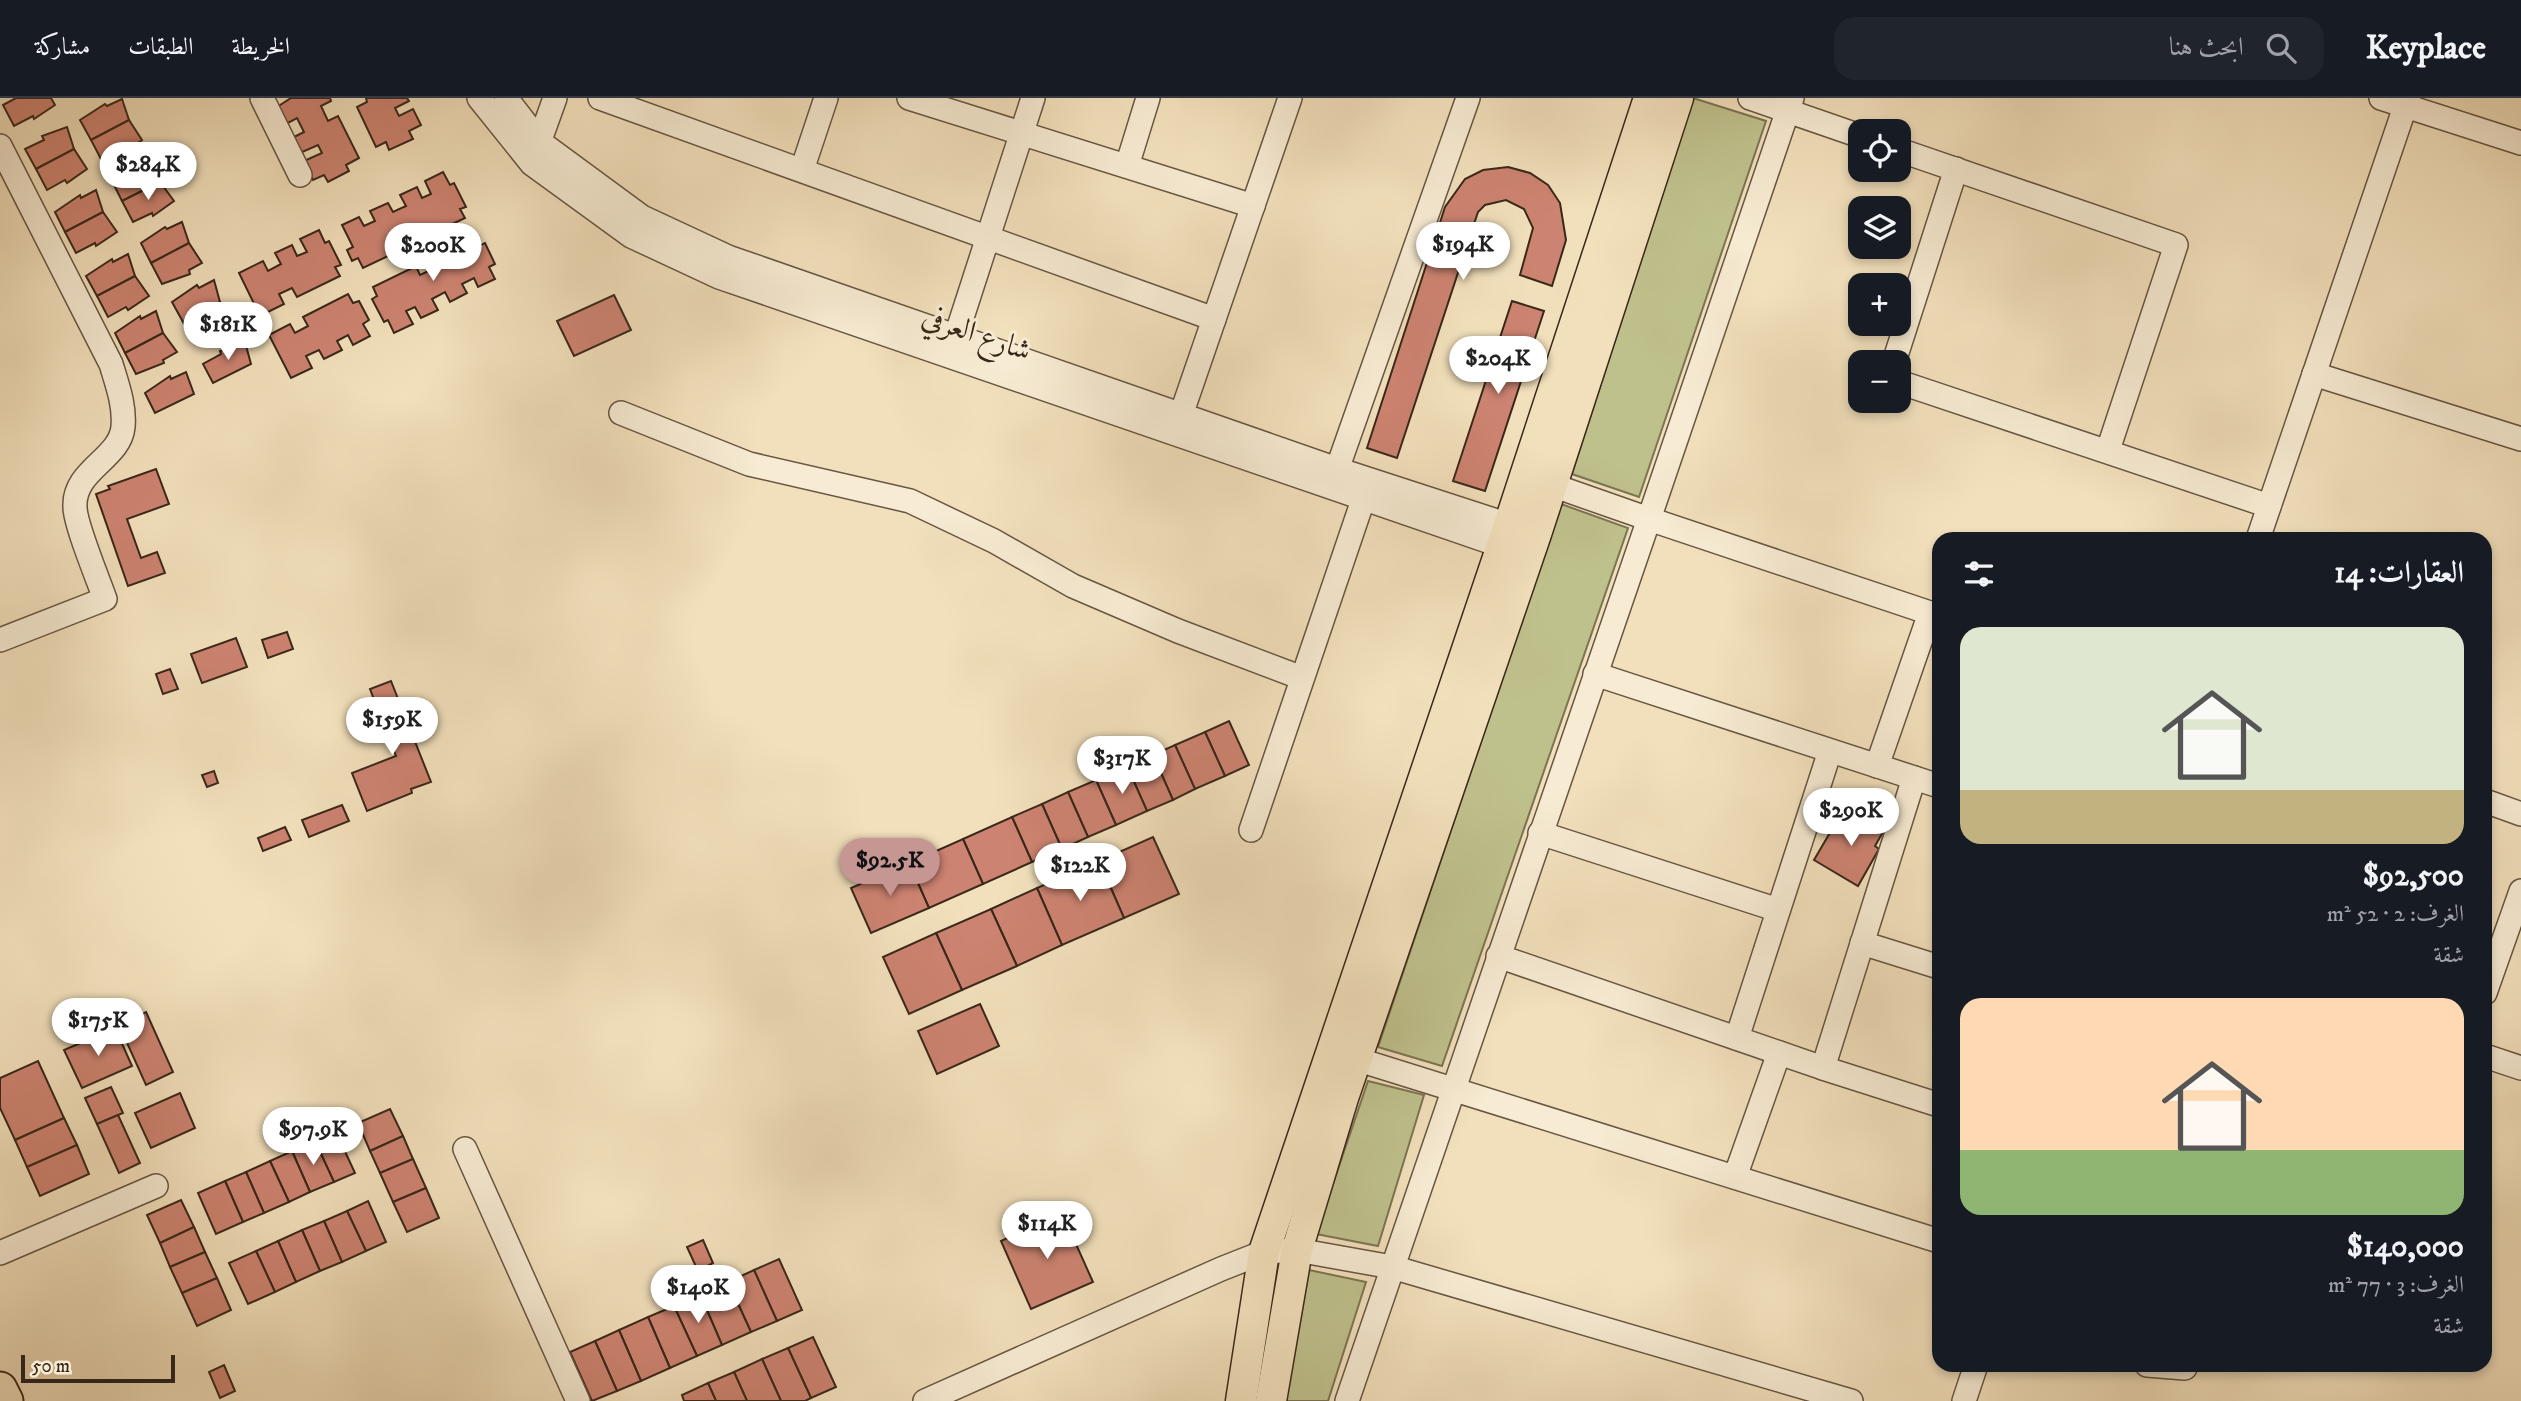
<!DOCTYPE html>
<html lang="ar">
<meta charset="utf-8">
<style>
:root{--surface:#171b24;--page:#20242c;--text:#f1f3f6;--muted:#9ea1a6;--line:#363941;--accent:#c59692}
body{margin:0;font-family:"IM FELL DW Pica",Amiri,serif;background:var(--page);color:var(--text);direction:rtl;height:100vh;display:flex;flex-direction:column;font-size:26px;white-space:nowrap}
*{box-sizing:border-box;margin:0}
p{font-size:23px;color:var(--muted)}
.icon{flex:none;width:38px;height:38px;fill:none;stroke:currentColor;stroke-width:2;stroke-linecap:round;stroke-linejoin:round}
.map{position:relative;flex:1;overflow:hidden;direction:ltr}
.details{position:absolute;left:1932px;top:434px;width:560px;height:840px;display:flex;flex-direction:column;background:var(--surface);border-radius:21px;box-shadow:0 4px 10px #0003;direction:rtl}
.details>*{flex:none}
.tools{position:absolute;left:1848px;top:21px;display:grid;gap:14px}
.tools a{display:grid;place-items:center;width:63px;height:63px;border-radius:14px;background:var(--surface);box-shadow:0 4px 10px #0003;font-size:35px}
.scale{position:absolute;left:21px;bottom:18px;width:154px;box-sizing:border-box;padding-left:7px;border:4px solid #392819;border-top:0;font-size:19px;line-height:24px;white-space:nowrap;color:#392819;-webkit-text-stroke:5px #f7ebd3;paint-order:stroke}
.price{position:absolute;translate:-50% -60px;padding:0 16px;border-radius:24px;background:#fff;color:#222;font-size:23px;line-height:46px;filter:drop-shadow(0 2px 4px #0008)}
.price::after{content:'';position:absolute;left:50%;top:42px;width:21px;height:16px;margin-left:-10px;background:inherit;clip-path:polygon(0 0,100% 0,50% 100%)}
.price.on{background:var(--accent);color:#111}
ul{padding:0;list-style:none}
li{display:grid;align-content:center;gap:14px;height:371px;padding:0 28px}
li span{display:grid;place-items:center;height:217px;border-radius:21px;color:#555}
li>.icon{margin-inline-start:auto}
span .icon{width:126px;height:126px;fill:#fffc;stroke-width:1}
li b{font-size:30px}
h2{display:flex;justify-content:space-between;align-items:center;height:84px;padding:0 28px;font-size:30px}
header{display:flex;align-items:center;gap:42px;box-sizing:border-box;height:98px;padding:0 35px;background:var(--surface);border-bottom:2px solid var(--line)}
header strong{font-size:33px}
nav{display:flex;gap:38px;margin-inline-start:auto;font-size:24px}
.search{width:490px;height:63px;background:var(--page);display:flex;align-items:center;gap:18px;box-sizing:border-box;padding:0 24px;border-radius:21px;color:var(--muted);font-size:26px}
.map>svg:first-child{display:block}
</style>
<header>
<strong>Keyplace</strong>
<div class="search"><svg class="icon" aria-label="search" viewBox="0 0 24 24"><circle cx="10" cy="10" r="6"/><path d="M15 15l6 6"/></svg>ابحث هنا</div>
<nav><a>الخريطة</a><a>الطبقات</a><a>مشاركة</a></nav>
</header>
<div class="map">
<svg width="2521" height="1303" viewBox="0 0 2521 1303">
<rect width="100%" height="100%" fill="#f2e0bc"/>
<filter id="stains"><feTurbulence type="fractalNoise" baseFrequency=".00286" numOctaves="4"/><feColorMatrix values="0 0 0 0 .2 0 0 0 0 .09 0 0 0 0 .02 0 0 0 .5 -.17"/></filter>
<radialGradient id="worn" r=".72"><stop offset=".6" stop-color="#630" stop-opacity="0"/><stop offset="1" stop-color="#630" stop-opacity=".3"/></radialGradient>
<g fill="#bfc18d" stroke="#7c7453" stroke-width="2">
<path d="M1693,0L1766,23L1639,399L1572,376Z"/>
<path d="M1561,406L1628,430L1442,968L1378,949Z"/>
<path d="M1368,983L1424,997L1378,1148L1316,1136Z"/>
<path d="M1309,1172L1366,1184L1328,1303H1286Z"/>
</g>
<g fill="#cd8371" stroke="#392819" stroke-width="2">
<path d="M16,0H51L55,7L34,21L33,18L14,28L3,7Z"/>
<path d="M291,0H330L331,3L321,8L328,23L338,18L359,60L346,67L349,73L328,84L324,77L313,82L304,63L322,55L318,47L300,55L292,40L304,34L297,20L286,26L277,9Z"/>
<path d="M366,0H407L409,3L395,10L399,18L413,11L421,27L409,33L413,41L389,52L386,44L376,49L357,9L367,4Z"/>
<path d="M122,1L129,22L91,42L80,22L105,6L107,8Z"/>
<path d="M129,22L142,42L122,57L120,54L102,63L91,42Z"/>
<path d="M67,29L74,51L36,71L25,51L44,42L42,38Z"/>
<path d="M74,51L87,71L67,85L65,82L47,92L36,71Z"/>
<path d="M153,62L160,84L122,103L112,83L137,67L138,70Z"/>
<path d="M1508,69L1530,75L1548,87L1560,105L1566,142L1552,188L1520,177L1533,130L1524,111L1506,102L1485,107L1478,114L1397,360L1367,350L1445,109L1465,81L1483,72Z"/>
<path d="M443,74L450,87L454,85L466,109L460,111L465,120L421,141L417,132L404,138L409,148L363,170L358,160L352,163L347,152L353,149L342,127L359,119L364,128L375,123L370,113L388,105L393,114L406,108L400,97L417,89L422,100L431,96L425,83Z"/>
<path d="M160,84L174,103L153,118L152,115L133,124L122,103Z"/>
<path d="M96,92L103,114L65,134L55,114L80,97L81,100Z"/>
<path d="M103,114L117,134L96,148L95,145L76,155L65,134Z"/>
<path d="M182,124L189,145L151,165L141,145L165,129L167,131Z"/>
<path d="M319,132L325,145L329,143L341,167L335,169L340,178L297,199L292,190L279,196L284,206L260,218L239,175L263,163L268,173L281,166L275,155L292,147L297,158L307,154L300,141Z"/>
<path d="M474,138L479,148L485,145L495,166L489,169L495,181L478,189L474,180L462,186L467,195L450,204L445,194L432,201L438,212L421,220L415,209L406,213L413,226L394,235L388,222L384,224L372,201L377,198L373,189L416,168L420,177L433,171L428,161Z"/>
<path d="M189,145L202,165L189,172L190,176L162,186L151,165Z"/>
<path d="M128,156L135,178L97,198L86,178L112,161L113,164Z"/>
<path d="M135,178L149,198L128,212L126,209L108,219L97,198Z"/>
<path d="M214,182L220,204L183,224L172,204L197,187L199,190Z"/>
<path d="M348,196L353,205L359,203L369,222L363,226L370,238L353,247L348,237L337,243L342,252L324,261L319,252L306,258L312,270L291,280L269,237L290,226L295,235L308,228L303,219Z"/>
<path d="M614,197L631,232L574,258L557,223Z"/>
<path d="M1512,203L1544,213L1485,393L1453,383Z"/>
<path d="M220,204L234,224L213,239L212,235L194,245L183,224Z"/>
<path d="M156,213L163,235L125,255L115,235L140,218L141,221Z"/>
<path d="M163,235L177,254L163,262L164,265L136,276L125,255Z"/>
<path d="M245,244L251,266L213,285L203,266L221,256L220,253Z"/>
<path d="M186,274L194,296L155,315L145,295L170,278L171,281Z"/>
<path d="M156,371L169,406L127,421L141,460L157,454L165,475L128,488L96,396L110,391L108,388Z"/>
<path d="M287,534L293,551L268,560L262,542Z"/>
<path d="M236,540L247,569L202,585L191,556Z"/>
<path d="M170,571L178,591L163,596L156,576Z"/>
<path d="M391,583L431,684L411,691L412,695L367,713L352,675L396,658L370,591Z"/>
<path d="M1229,623L1249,667L1225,678L1205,634Z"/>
<path d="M1205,634L1225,678L1195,691L1175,647Z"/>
<path d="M1175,647L1195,691L1173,702L1153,657Z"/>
<path d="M1153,657L1173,702L1147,713L1127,668Z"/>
<path d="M1127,668L1147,713L1116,727L1096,682Z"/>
<path d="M214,673L218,685L207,689L202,677Z"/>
<path d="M1096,682L1116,727L1088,739L1068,694Z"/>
<path d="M1068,694L1088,739L1062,751L1042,706Z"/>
<path d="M1042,706L1062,751L1032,764L1012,719Z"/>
<path d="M342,707L349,723L309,739L302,722Z"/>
<path d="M1853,714L1884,732L1875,748L1879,751L1858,788L1814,762L1838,721L1846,725Z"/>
<path d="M1012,719L1032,764L983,786L963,741Z"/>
<path d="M285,729L291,742L263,753L258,740Z"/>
<path d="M1153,739L1179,796L1124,820L1099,763Z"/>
<path d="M963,741L983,786L929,810L909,765Z"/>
<path d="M1099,763L1124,820L1062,847L1037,790Z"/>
<path d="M909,765L929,810L871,835L851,790Z"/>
<path d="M1037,790L1062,847L1017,868L991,811Z"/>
<path d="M991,811L1017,868L962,892L936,835Z"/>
<path d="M936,835L962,892L909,916L883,859Z"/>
<path d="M980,906L999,948L937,976L918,933Z"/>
<path d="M146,914L173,974L146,987L119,927Z"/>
<path d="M115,930L132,968L82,990L64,952Z"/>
<path d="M38,963L64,1020L15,1042L0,1010V980Z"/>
<path d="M111,989L123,1015L97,1026L85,1000Z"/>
<path d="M180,995L195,1030L151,1050L135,1015Z"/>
<path d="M390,1011L403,1038L370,1053L358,1025Z"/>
<path d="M118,1017L140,1065L119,1075L97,1026Z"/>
<path d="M64,1020L77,1047L27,1069L15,1042Z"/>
<path d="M336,1034L355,1075L334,1084L315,1043Z"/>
<path d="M403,1038L413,1061L380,1075L370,1053Z"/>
<path d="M315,1043L334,1084L310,1094L292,1053Z"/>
<path d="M77,1047L89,1076L40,1098L27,1069Z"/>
<path d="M292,1053L310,1094L289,1104L270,1063Z"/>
<path d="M413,1061L426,1090L393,1104L380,1075Z"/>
<path d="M270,1063L289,1104L264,1115L246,1074Z"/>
<path d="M246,1074L264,1115L243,1124L225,1083Z"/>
<path d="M225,1083L243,1124L216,1136L198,1095Z"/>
<path d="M426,1090L439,1120L407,1134L393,1104Z"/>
<path d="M181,1102L194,1129L160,1145L147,1117Z"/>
<path d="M368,1103L386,1144L366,1153L347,1113Z"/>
<path d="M347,1113L366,1153L342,1164L324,1123Z"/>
<path d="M1062,1115L1093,1184L1031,1211L1001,1143Z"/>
<path d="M324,1123L342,1164L320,1173L302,1132Z"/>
<path d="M194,1129L205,1154L170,1169L160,1145Z"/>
<path d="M302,1132L320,1173L296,1184L278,1143Z"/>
<path d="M703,1142L713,1165L698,1173L687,1149Z"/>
<path d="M278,1143L296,1184L275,1194L256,1153Z"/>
<path d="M256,1153L275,1194L248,1206L229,1165Z"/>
<path d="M205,1154L217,1180L182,1195L170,1169Z"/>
<path d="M779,1161L802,1212L777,1223L754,1172Z"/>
<path d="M754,1172L777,1223L751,1234L728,1184Z"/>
<path d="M217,1180L231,1212L197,1228L182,1195Z"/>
<path d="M728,1184L751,1234L722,1247L700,1196Z"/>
<path d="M700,1196L722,1247L697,1258L674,1208Z"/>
<path d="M674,1208L697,1258L670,1270L648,1219Z"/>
<path d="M648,1219L670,1270L641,1283L619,1232Z"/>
<path d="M619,1232L641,1283L617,1293L595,1243Z"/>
<path d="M813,1239L836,1289L811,1300L788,1250Z"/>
<path d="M595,1243L617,1293L592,1303L570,1254Z"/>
<path d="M788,1250L811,1300L805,1303H781L762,1261Z"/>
<path d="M762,1261L781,1303H747L734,1274Z"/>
<path d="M224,1267L235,1293L220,1300L209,1274Z"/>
<path d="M734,1274L747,1303H716L708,1285Z"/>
<path d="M708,1285L716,1303H684L682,1297Z"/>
</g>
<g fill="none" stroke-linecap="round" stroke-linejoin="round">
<g stroke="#675642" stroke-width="26">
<g id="minor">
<path d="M262,0L300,77"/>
<path d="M479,0L532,66L631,138L719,179L1502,448"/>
<path d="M506,0L540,44L642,119L728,159L1337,371L1509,427"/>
<path d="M600,0L1214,221"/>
<path d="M909,0L1253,108"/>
<path d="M1750,0L1860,38"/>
<path d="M2381,0L2521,45"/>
<path d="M0,48L111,266C117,286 125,307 123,329C120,361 73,372 75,409C75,426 98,481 105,501L0,542"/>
<path d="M1899,52L2176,147L2108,352"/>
<path d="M536,53L555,0"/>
<path d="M1127,68L1148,0"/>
<path d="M802,72L826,0"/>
<path d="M956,238L1033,0"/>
<path d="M1894,264L1956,71"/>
<path d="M2314,276L2521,341"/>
<path d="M1899,284L2269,408"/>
<path d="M621,315L749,366L910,403L994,443L1073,488L1178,533L1302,580"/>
<path d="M1181,317L1290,0"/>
<path d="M1333,383L1468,0"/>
<path d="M1552,387L1649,421L1792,0"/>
<path d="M2258,441L2408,0"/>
<path d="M1595,576L1939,688"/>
<path d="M1877,668L1930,515"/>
<path d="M1914,680L1823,970L1939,1007"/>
<path d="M2485,703L2521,716"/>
<path d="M1251,732L1363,402"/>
<path d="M1540,735L1778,812"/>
<path d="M1862,845L1939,869"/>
<path d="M1498,858L1823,970"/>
<path d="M2485,895L2521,793"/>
<path d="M1737,940L1830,653"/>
<path d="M2485,958L2521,970"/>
<path d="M1356,961L1939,1143"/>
<path d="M465,1051L578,1303"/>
<path d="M1735,1079L1779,955"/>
<path d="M0,1155L156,1088"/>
<path d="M2147,1267L2185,1270L2186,1267"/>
<path d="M925,1303L1221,1171L1264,1154L1297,1152L1392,1169L1851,1303"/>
<path d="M1347,1303L1649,421L1939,518"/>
<path d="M1964,1303L1976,1267"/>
</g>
</g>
<g stroke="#392819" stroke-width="33">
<g id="major">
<path d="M1241,1303L1264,1154L1509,427L1649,0"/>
<path d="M1271,1303L1297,1152L1343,1000L1536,436L1678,0"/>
</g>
</g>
<g stroke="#392819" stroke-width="37">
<path id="highway" d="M0,1291L6,1303"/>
</g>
<use href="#minor" stroke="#f7ebd3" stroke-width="23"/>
<use href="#major" stroke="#f2e0bc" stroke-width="30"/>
<use href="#highway" stroke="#f2e0bc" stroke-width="33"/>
</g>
<g text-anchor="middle" stroke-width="6" stroke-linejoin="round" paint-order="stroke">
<g font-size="30" fill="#392819" stroke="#f7ebd3">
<text transform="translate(977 235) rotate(19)" y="10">شارع العرفي</text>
</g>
</g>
<rect width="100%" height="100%" filter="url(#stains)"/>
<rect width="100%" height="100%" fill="url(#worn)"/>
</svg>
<div class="tools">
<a><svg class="icon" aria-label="locate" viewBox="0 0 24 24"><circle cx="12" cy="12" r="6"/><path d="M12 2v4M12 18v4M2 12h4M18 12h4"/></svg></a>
<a><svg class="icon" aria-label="layers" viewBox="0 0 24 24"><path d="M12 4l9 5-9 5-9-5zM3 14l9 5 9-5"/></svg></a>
<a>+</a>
<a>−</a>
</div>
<div class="scale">50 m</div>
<b class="price" style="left:148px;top:104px">$284K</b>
<b class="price" style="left:1463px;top:184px">$194K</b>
<b class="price" style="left:433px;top:185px">$200K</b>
<b class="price" style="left:228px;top:264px">$181K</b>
<b class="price" style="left:1498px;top:298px">$204K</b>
<b class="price" style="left:392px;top:659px">$159K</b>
<b class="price" style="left:1122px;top:698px">$317K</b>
<b class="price" style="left:1851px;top:750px">$290K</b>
<b class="price on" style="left:890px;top:800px">$92.5K</b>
<b class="price" style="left:1080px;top:805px">$122K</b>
<b class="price" style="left:98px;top:960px">$175K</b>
<b class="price" style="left:313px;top:1069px">$97.9K</b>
<b class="price" style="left:1047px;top:1163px">$114K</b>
<b class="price" style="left:698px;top:1227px">$140K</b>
<section class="details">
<h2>العقارات: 14<svg class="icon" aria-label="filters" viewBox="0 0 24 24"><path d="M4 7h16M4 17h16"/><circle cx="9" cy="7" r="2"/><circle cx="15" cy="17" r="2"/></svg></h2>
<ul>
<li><span style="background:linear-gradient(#dfe7d0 75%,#c2b280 0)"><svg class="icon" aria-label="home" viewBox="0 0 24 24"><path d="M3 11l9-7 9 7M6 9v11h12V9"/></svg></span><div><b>$92,500</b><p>الغرف: 2 · 52 m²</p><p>شقة</p></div></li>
<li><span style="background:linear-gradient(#ffd9b3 70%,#8fb573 0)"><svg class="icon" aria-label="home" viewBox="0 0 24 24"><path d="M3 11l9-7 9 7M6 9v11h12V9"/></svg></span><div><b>$140,000</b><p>الغرف: 3 · 77 m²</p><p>شقة</p></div></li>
</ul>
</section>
</div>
